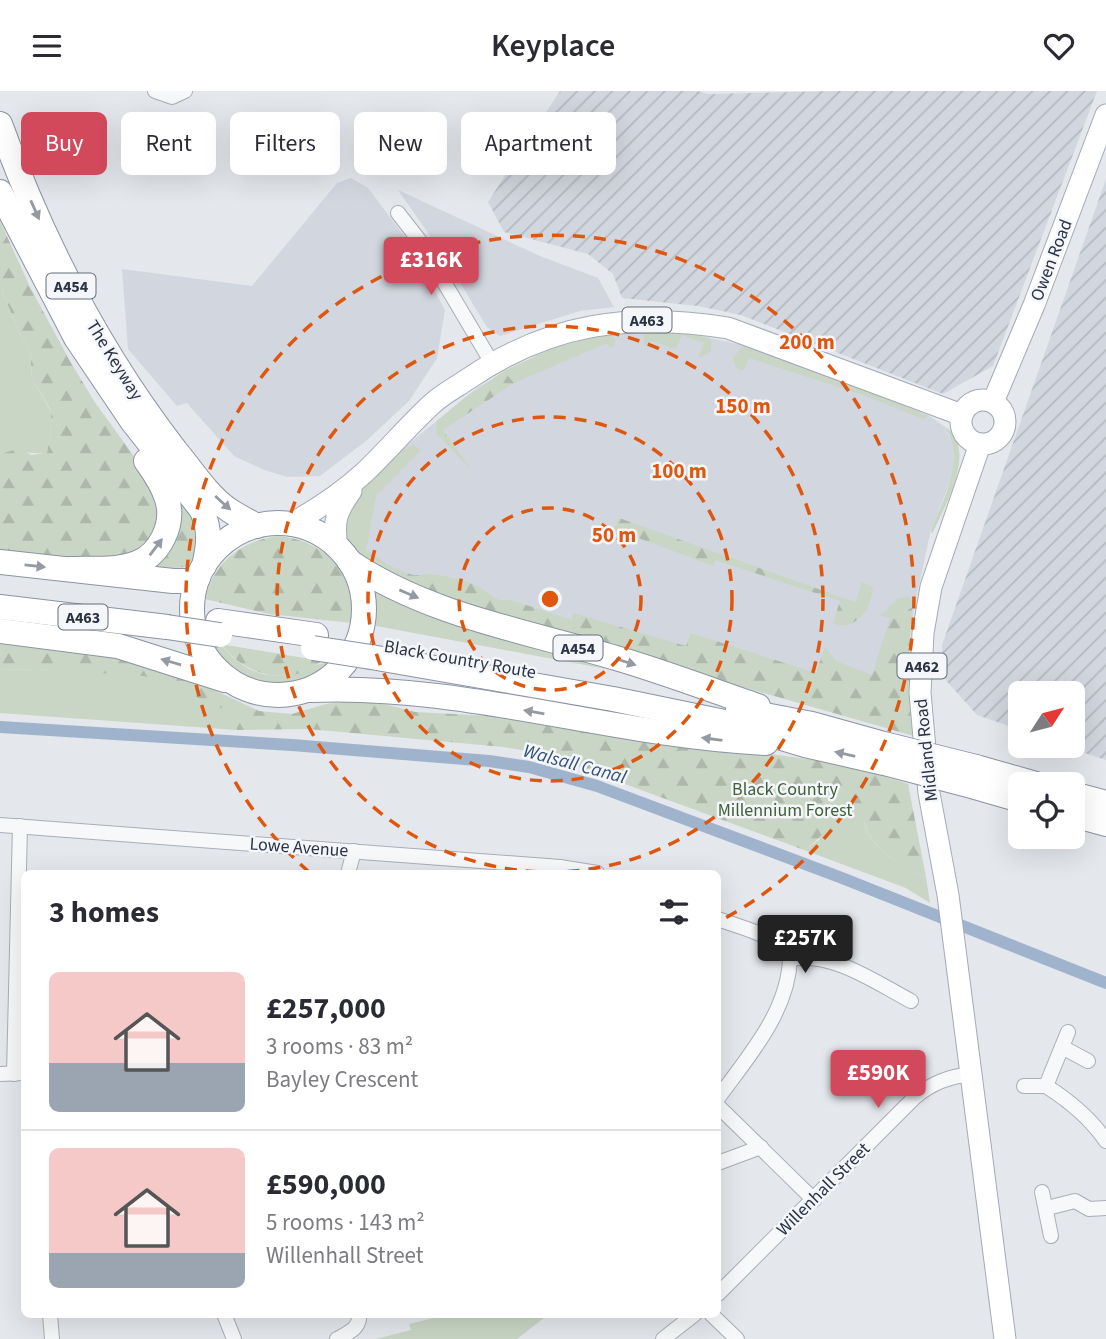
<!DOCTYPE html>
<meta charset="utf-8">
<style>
:root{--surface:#fff;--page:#f2f2f3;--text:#2b2b33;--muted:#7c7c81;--line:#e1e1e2;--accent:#d1495b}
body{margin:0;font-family:"Source Sans 3",sans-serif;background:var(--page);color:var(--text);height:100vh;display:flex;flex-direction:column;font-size:26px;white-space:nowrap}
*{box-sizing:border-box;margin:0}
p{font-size:23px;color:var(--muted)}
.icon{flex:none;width:38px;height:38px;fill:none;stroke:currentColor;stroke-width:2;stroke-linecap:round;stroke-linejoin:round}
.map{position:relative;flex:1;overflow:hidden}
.side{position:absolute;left:21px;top:779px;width:700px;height:448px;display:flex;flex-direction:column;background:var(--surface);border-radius:10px;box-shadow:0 7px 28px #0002}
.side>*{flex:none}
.top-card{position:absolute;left:21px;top:21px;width:700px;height:63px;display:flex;gap:14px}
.needle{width:46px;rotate:54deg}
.buttons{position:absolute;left:1008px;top:590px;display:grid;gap:14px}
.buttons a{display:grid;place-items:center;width:77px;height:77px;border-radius:10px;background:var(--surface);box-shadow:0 7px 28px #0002;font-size:35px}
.price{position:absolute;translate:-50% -60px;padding:0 16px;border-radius:7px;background:var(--accent);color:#fff;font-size:23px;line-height:46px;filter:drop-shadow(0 2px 4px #0008)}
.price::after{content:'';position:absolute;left:50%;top:42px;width:21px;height:16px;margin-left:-10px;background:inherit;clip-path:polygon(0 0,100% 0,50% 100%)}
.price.active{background:#222;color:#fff}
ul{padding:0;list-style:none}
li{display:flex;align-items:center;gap:21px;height:175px;padding:0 28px}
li+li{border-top:2px solid var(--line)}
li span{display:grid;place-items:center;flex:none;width:196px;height:140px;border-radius:10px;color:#555}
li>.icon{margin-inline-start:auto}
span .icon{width:84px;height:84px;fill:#fffc;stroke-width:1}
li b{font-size:30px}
h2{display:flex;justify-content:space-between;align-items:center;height:84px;padding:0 28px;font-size:30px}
.tag{padding:0 24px;border-radius:10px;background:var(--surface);box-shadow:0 7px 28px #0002;font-size:24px;line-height:63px}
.tag.active{background:var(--accent);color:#fff}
header{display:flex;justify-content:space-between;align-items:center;height:91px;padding:0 28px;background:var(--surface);font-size:32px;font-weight:600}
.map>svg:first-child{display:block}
</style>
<header><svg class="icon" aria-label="menu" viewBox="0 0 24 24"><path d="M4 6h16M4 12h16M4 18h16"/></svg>Keyplace<svg class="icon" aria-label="heart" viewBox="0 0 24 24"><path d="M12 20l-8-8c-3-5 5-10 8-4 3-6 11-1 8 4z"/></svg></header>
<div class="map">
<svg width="1106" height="1248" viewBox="0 0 1106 1248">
<defs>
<pattern id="industrial-furrows" width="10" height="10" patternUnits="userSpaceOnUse" patternTransform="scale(1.75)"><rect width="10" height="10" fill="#d2d6de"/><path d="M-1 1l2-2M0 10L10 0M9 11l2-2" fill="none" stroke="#b4b8c0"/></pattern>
<pattern id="forest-firs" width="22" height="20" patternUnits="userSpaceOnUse" patternTransform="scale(1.75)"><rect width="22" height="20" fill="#c9d6c5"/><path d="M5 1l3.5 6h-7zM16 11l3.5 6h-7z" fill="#adb8ab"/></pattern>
</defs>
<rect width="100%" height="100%" fill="#e4e7ec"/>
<g fill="#d2d6de">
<path d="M351,87L368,97L408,150L445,219L437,267L409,310L366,350L320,385L288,386L264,379L234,365L187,312L177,315L128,258L122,178L252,195L337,92Z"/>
<path d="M398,99L540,165L598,187L614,216L580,220L500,245L487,236L440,159Z"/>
<path d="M660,241L705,246L753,256L928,324L945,336L952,352L955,378L931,439L915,512L903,587L907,625L459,506L371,469L356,451L377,383L401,359L478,296L537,264L610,242Z"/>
</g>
<g fill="url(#industrial-furrows)">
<path d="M560,0H698L708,3L838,0H1097L993,275L943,303L741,224L698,215L622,207L613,183L588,163L504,141L488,111Z"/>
<path d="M1106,88V669L1063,655L1073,654V602H1020V639L977,624L942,585V554Z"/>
</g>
<g fill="#c9d6c5">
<path d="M0,195L20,243L30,258L32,287L50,319L52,333L47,362C29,364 17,357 0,363Z"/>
<path d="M649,240L681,241L709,247L711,250V260L698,268L704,252L682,244L676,258L651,250L647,255L644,252L643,241Z"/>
<path d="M610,242L616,249L615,253L610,257L607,252L514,292L504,280L553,257Z"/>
<path d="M742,256H753L846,290L928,325L923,328L866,305L749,267L744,279H740L735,275L733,267Z"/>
<path d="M945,336C979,357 944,417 932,443L931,439C944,406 966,370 945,336Z"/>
<path d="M414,354L421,359L376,405L364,471C354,461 345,449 345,433C345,412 394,359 414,354Z"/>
<path d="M362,486L633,583L371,534L370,511Z"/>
<path d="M862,491L871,495L873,500L867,519L855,511Z"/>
<path d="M909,506L915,512L895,528L880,525L898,507Z"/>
<path d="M209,552L221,553C238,577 265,590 295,583C314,579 315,569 337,573C298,614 235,598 209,552Z"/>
<path d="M38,578C73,581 111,577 146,585C175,592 205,607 230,622L237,632V639L0,622V579Z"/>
<path d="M827,724L846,729H865C862,751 908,781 926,786L930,812L906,797L804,759L819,749Z"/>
<path d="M450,1223H549L517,1248H376L411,1239L409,1233Z"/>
</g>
<g fill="url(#forest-firs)">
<path d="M0,130L30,196L70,270L94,310L159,400L156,446L120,472L0,463V363L21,357L31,364L47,362L52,333L50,318L32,287L30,258L20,243L0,195Z"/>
<path d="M504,280L514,292L443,339L472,380L436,342L437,330L463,308Z"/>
<path d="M166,387L200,430L193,471L186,476L174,477L145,476L157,468Z"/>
<path d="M619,427L855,511L867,519C857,530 849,539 833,532L840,510L715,469L713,475L614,438Z"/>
<path d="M279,445C326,450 358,483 352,532L269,523L205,508C213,472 242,449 279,445Z"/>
<path d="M365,457C380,469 395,479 413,484C419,485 423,482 429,483C444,484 464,489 477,495C492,502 491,511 511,509L572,529L573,522L686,555L691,542L816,582L825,556L836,570L872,584L890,527L895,528L912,516L909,567L914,645L452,513L364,471Z"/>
<path d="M0,552L104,562L197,591L259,620L292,623L326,613L365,608L415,621L510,626L849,674L908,693L926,786C907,781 863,751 865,729H846L828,724C826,742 819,749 804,759L573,674L532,661L503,656L309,638L237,639L236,632L230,622L219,616L161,590L144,585L38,578L0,579Z"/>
<path d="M221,553L322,570C289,597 245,585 221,553Z"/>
</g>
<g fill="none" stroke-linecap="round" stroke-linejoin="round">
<path stroke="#9fb4cc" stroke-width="12" d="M0,636L292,654L489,670L529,676L597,695L842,787L1106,892"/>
<g stroke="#a9aeb7" stroke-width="16">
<g id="street">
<path d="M155,0L172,6L185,0"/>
<path d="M398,122L419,149L492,272"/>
<path d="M0,734L560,776L597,782"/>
<path d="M348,782L354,760"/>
<path d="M718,828C741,837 779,844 790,868C832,860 875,891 911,910"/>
<path d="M1068,941L1046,995C1068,1009 1091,1028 1106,1050"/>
<path d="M1062,956L1088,970"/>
<path d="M0,983L24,982"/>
<path d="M14,983L20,735"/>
<path d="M1024,995H1046"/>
<path d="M718,1007C748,966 788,921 790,868"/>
<path d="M718,1015L814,1109"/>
<path d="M718,1072L761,1056"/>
<path d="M1042,1101L1051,1145"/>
<path d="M1047,1117L1075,1110L1089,1118L1106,1117"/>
<path d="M718,1203L915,1006C932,992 948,986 970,983"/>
<path d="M50,1223L52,1248"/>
<path d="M224,1223L234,1248"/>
<path d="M711,1223L737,1248"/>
<path d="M337,1248C348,1242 361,1237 359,1223"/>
<path d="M663,1248L695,1223"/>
</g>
</g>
<g stroke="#a3abb8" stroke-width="23">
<g id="primary">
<circle cx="983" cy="331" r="22"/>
<path d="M993,311L1034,214L1106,24"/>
<path d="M980,353L931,496L923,542L920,602L929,702L948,804L1005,1248"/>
<path d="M291,433C318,418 342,402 365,381C388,359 409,334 433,312C443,303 456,296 468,288C550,232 631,221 728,237L962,324"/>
<path d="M337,456C333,430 336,421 351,400"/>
</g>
</g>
<g stroke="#8b94a3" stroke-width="26">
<g id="highway">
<path d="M0,33C42,149 100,262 176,360C192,379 208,405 229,419C238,425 248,430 257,435"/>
<path d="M0,101L76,247L132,330L201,418C211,438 209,454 204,475"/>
<circle cx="278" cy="518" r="86"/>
<path d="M0,471L173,490H189L198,487"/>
<path d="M350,471C428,524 526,540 616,567C664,581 711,599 758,615"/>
<path d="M71,478C92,477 116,480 137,472C160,463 175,433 167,408C163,395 154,381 146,370"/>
<path d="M0,516L167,536"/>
<path d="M218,530L316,544"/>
<path d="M0,540L118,555L225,589"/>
<path d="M371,566L613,608L739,634L805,654L884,672"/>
<path d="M309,599C463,592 612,645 766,652"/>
<path d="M738,619L812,633L884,653"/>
<path d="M976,676L1036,693"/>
<path d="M975,696L1020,709"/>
<path d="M1073,703L1106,712"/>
<path d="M1073,724L1106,733"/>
</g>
</g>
<use href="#street" stroke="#f7f8fa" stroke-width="14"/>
<use href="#primary" stroke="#fff" stroke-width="21"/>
<use href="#highway" stroke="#fff" stroke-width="24"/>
<g stroke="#8b94a3" stroke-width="26" stroke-linecap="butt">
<g id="highway-bridge">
<path d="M167,536L220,544"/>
<path d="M313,557L371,566"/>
<path d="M884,653L976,676"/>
<path d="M884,672L975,696"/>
</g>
</g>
<use href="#highway-bridge" stroke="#fff" stroke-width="24"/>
</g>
<defs><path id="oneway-solid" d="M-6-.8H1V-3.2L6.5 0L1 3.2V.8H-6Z" transform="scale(1.75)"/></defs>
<g fill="#959aa2">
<use href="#oneway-solid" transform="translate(35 119) rotate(66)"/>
<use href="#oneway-solid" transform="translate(223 412) rotate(42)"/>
<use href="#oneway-solid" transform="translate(156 456) rotate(-53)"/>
<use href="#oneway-solid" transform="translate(35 475) rotate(6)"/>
<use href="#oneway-solid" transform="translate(409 503) rotate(23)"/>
<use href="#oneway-solid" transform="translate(171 571) rotate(-164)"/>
<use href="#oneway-solid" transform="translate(626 571) rotate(18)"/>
<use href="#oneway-solid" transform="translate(534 621) rotate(-170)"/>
<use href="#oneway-solid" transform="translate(712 648) rotate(-172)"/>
<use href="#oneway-solid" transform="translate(845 663) rotate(-167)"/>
</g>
<g fill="none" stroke="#df570f" stroke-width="3.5" stroke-dasharray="12 9">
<circle cx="550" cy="508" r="91"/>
<circle cx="550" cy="508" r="182"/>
<circle cx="550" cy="508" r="273"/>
<path d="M309 781A364 364 0 1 1 718 831"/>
</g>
<g text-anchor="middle" stroke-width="5" stroke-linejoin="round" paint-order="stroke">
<g fill="#f4f6f9" stroke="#676e7b" stroke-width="2">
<rect x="46.5" y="182.5" width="49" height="25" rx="5"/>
<rect x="622.5" y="216.5" width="49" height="25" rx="5"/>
<rect x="58.5" y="513.5" width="49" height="25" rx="5"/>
<rect x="553.5" y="544.5" width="49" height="25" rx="5"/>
<rect x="897.5" y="562.5" width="49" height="25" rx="5"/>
</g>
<g font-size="16" font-weight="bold" fill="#2b3445">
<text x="71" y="201">A454</text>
<text x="647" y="235">A463</text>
<text x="83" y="532">A463</text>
<text x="578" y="563">A454</text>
<text x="922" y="581">A462</text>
</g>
<g font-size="18" fill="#2b3445" stroke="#f4f6f9">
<text transform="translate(1051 169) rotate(-69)" y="6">Owen Road</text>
<text transform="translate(115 269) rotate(58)" y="6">The Keyway</text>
<text transform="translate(460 568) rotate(10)" y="6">Black Country Route</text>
<text transform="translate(926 659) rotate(-96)" y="6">Midland Road</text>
<text transform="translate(299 756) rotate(4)" y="6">Lowe Avenue</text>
<text transform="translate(823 1098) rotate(-45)" y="6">Willenhall Street</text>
</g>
<g font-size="18" fill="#3f6138" stroke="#f4f6f9">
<text x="785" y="704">Black Country<tspan x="785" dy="21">Millennium Forest</tspan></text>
</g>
<g font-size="19" font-style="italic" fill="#34527a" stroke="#f4f6f9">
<text transform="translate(575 672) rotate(15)" y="7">Walsall Canal</text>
</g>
</g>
<circle cx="550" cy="508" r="10" fill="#df570f" stroke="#f4f6f9" stroke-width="3.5"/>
<g font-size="21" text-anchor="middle" font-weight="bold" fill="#df570f" stroke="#f4f6f9" stroke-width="5" stroke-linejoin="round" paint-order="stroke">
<text x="807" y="258">200 m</text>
<text x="743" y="322">150 m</text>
<text x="679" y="387">100 m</text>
<text x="614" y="451">50 m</text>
</g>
</svg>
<div class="buttons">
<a><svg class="needle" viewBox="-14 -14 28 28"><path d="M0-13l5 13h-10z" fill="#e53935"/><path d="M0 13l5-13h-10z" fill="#7c7c81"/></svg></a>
<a><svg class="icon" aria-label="locate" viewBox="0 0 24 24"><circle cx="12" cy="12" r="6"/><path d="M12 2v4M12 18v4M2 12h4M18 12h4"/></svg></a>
</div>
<b class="price" style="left:431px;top:206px">£316K</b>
<b class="price active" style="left:805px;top:884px">£257K</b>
<b class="price" style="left:878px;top:1019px">£590K</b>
<div class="top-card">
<a class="tag active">Buy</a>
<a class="tag">Rent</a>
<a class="tag">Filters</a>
<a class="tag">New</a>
<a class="tag">Apartment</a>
</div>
<section class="side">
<h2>3 homes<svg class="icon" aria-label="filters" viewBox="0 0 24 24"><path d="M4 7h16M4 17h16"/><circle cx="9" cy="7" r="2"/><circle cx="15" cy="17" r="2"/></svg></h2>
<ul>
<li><span style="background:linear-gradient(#f6c9c9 65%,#9aa5b1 0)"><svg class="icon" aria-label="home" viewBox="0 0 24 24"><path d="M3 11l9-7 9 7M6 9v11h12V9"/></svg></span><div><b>£257,000</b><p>3 rooms · 83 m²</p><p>Bayley Crescent</p></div></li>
<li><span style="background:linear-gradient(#f6c9c9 75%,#9aa5b1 0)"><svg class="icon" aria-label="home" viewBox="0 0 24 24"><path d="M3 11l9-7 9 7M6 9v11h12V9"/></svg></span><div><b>£590,000</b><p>5 rooms · 143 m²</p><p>Willenhall Street</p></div></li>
</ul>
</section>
</div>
